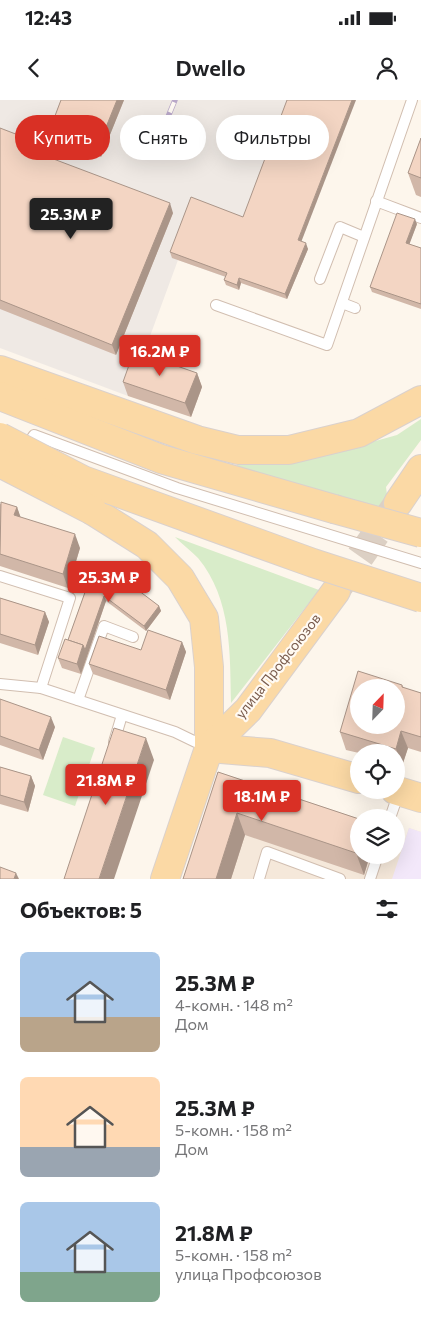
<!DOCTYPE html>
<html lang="ru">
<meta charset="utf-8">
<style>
:root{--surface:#fff;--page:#f2f2f2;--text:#202124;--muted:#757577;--accent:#d93025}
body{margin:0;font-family:Commissioner,sans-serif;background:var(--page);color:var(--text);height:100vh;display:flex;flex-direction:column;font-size:19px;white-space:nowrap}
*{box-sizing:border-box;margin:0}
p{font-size:16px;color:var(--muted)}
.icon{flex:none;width:28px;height:28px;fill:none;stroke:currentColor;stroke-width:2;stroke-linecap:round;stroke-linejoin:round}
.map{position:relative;height:779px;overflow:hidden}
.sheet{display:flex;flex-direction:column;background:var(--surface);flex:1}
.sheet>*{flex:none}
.hud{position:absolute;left:15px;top:15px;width:391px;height:45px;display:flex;gap:10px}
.needle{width:32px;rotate:23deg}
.tools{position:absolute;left:350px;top:579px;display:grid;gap:10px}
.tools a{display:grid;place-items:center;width:55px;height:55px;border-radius:50%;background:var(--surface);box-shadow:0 5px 20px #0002;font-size:25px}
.price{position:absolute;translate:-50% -42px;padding:0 11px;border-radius:5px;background:var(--accent);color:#fff;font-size:16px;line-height:32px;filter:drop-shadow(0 1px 2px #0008)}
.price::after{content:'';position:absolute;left:50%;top:30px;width:15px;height:11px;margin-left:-8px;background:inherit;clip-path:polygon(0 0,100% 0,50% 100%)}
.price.selected{background:#222;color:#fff}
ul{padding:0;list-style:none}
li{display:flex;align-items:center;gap:15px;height:125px;padding:0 20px}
li span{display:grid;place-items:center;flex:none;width:140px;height:100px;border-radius:8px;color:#555}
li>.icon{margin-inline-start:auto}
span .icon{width:60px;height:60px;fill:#fffc;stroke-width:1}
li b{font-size:21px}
h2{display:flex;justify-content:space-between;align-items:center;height:60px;padding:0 20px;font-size:21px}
.tag{padding:0 18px;border-radius:22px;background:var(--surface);box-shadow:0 5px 20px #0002;font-size:18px;line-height:45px}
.tag.selected{background:var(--accent);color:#fff}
.status{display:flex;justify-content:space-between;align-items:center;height:35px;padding:0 25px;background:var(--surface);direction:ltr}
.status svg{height:14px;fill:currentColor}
header{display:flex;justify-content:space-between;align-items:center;height:65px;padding:0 20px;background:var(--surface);font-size:22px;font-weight:600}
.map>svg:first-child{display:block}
</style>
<div class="status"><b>12:43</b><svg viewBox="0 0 49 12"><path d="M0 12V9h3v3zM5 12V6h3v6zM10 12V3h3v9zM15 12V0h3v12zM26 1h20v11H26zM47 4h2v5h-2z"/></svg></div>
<header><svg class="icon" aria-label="back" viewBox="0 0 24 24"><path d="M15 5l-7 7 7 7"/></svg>Dwello<svg class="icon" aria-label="person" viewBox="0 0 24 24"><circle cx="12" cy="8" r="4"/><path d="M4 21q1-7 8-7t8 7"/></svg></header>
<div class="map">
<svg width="421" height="779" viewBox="0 0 421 779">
<rect width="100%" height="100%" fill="#fdf6ec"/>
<path fill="#f5e8da" d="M226,694L359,755H396V751L401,752L409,728L421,732V779H198Z"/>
<path fill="#efe9e4" d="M0,0H356L300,145L308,149L287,199L178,160L128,296L0,248Z"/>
<path fill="#f3e8fa" d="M409,728L421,732V779H392Z"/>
<g fill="#d8ecc9">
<path d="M421,319V340L386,387L387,395L376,410L236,373L237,365L322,356L397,335Z"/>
<path d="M175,437L319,490L231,603C230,554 232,499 198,458C191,451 182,444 175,437Z"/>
<path d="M63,637L95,648L75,706L43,695Z"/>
</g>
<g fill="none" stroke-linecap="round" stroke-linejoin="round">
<path stroke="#dcd0c4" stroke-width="28" stroke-dasharray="28 14" stroke-linecap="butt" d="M336,491L397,404"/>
<g stroke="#d1beb0" stroke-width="12">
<g id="service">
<path d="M376,101L421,118"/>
<path d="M320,179L340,127L364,137"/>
<path d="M342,203L355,208"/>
<path d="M216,205L327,245L412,0"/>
<path d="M25,348L34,335L177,388L421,463"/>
<path d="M0,476L70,498L41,588"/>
<path d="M0,584L41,588L175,632L206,647"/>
<path d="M78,600L104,526L133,537"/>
<path d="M114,642L122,615"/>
<path d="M390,718L399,692"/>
<path d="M259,779L267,752L340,779"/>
<path d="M370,779L378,755"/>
</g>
</g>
<g stroke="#dad1cd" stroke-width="30">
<g id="primary">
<path d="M0,270L197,340L238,350H289L359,333L421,300"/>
<path d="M0,296L161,359L334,409"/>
<path d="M398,403L421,369"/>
<path d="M93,411L147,445L180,478L204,518L209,567V648"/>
<path d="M209,648L270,653L359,679"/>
<path d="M395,690L421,698"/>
<path d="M165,779L209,648L248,610L336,491"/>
</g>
</g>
<use href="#service" stroke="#fff" stroke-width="10"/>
<use href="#primary" stroke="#fbd9a5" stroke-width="28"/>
<g stroke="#b9a8c9" stroke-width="5.5">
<path id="rail" d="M153,53L175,0"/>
</g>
<use href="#rail" stroke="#fffaf3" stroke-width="4" stroke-dasharray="11" stroke-linecap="butt"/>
<g stroke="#dad1cd" stroke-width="30" stroke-linecap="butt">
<g id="primary-bridge">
<path d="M0,337L83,380L313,463L421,498"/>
<path d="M0,363L93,411"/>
<path d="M334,409L421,433"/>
</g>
</g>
<use href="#primary-bridge" stroke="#fbd9a5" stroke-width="28"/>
</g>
<g fill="#d1b7a8">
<path d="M61,0H124L101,57L54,39L50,29Z"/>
<path d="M0,28L42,53V55L173,113L116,255L0,209Z"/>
<path d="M421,38V97L416,95L408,73Z"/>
<path d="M417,124L409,144L421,148V209L372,192L370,187Z"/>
<path d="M302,142L308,149L287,199L241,183L239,190L226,185L224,180L226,177L172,158L170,152Z"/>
<path d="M197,273L202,287L191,317L128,296L123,282Z"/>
<path d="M0,404L17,407L20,417L80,448L68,488L0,466Z"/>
<path d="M94,467L159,506L161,511L146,531L106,501L81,574L62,568L58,558L68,540Z"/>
<path d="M0,498L45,512L49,522L38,555L0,543Z"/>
<path d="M182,542L186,552L170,600L93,574L89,564L141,550Z"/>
<path d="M402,585L404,588L421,593V652L408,648L402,666L396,665V652H359V653L346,650L340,632Z"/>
<path d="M0,599L55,627L43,660L0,645Z"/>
<path d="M0,667L31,676L35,686L28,712L0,704Z"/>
<path d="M218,672L359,719V755H370L364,775L245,735L231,779H183Z"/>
</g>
<g fill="#aa9588">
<path d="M117,0H124L101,57L98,47Z"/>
<path d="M352,0H356L300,145L298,140Z"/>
<path d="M39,43L42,53L39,62L35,52Z"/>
<path d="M170,103L173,113L116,255L112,245Z"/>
<path d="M415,119L417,124L408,148L406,143Z"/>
<path d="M306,143L308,149L287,199L285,194Z"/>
<path d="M239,178L241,183L239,190L237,185Z"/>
<path d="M197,273L202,287L191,317L185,303Z"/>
<path d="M17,407L22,421L14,415Z"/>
<path d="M75,434L80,448L68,488L63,474Z"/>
<path d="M104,496L106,501L81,574L77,564L83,545Z"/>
<path d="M159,506L161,511L146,531L144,526Z"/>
<path d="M45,512L49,522L38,555L35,545Z"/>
<path d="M182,542L186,552L170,600L166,590Z"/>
<path d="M51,617L55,627L43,660L39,650Z"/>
<path d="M401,631L408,648L402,666L396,649Z"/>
<path d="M146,638L154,660L114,779H99Z"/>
<path d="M31,676L35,686L28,712L24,702Z"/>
<path d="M237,713L245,735L231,779H216Z"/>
<path d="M359,744V755H370L364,775L356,753Z"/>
<path d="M16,773L19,779H14Z"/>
</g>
<g fill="#f3d5c3" stroke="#aa9588" fill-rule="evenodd">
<path d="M61,0H117L98,47L50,29Z"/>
<path d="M287,0H352L298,140L306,143L285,194L239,178L237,185L224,180L227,173L170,152L191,97L243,117Z"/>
<path d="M0,28L39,43L35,52L170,103L112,245L0,200Z"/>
<path d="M421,38V78L408,73Z"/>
<path d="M397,113L415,119L406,143L421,148V204L370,187Z"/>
<path d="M134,251L197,273L185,303L123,282Z"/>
<path d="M1,402L17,407L14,415L75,434L63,474L0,454Z"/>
<path d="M94,467L118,475L159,506L144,526L104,496L85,550L83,545L68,540Z"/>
<path d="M0,498L45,512L35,545L0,534Z"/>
<path d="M148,530L182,542L166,590L89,564L99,536L141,550Z"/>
<path d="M65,539L83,545L77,564L58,558Z"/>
<path d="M358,571L402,585V587L421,593V637L401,631L396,649L340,632ZM359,588H396V625H359Z"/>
<path d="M0,599L51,617L39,650L0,636Z"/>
<path d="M114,628L146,638L99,779H64Z"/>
<path d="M0,667L31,676L24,702L0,695Z"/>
<path d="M218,672L359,719V744L356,753L237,713L216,779H183Z"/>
<path d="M0,767L16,773L14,779H0Z"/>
</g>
<g text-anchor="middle" stroke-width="4.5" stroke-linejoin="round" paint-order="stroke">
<g font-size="14" fill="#7a5c4d" stroke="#fffaf3">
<text transform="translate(278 566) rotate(-52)" y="5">улица Профсоюзов</text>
</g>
</g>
</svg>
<div class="tools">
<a><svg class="needle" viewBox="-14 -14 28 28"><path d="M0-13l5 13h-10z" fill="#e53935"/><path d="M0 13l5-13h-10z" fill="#757577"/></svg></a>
<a><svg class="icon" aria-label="locate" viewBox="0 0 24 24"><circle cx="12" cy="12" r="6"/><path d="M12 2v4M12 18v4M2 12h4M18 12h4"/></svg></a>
<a><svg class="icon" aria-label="layers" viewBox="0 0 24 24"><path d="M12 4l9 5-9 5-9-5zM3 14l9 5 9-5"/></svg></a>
</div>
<b class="price selected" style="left:71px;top:140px">25.3M ₽</b>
<b class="price" style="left:160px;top:277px">16.2M ₽</b>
<b class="price" style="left:109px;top:503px">25.3M ₽</b>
<b class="price" style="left:106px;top:706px">21.8M ₽</b>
<b class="price" style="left:262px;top:722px">18.1M ₽</b>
<div class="hud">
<a class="tag selected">Купить</a>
<a class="tag">Снять</a>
<a class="tag">Фильтры</a>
</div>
</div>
<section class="sheet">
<h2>Объектов: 5<svg class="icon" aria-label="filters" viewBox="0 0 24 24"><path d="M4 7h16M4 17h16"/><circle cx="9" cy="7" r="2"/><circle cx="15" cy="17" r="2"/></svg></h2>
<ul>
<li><span style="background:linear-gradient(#a9c7e8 65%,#b9a48a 0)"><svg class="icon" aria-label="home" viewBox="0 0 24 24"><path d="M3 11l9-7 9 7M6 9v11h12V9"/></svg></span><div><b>25.3M ₽</b><p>4-комн. · 148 m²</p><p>Дом</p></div></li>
<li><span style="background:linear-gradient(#ffd9b3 70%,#9aa5b1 0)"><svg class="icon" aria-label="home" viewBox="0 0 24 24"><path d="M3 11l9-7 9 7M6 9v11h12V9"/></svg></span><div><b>25.3M ₽</b><p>5-комн. · 158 m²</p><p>Дом</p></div></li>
<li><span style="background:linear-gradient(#a9c7e8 70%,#7fa58c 0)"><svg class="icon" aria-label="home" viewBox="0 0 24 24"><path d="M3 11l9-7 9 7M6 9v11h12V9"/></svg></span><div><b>21.8M ₽</b><p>5-комн. · 158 m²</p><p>улица Профсоюзов</p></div></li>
</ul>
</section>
